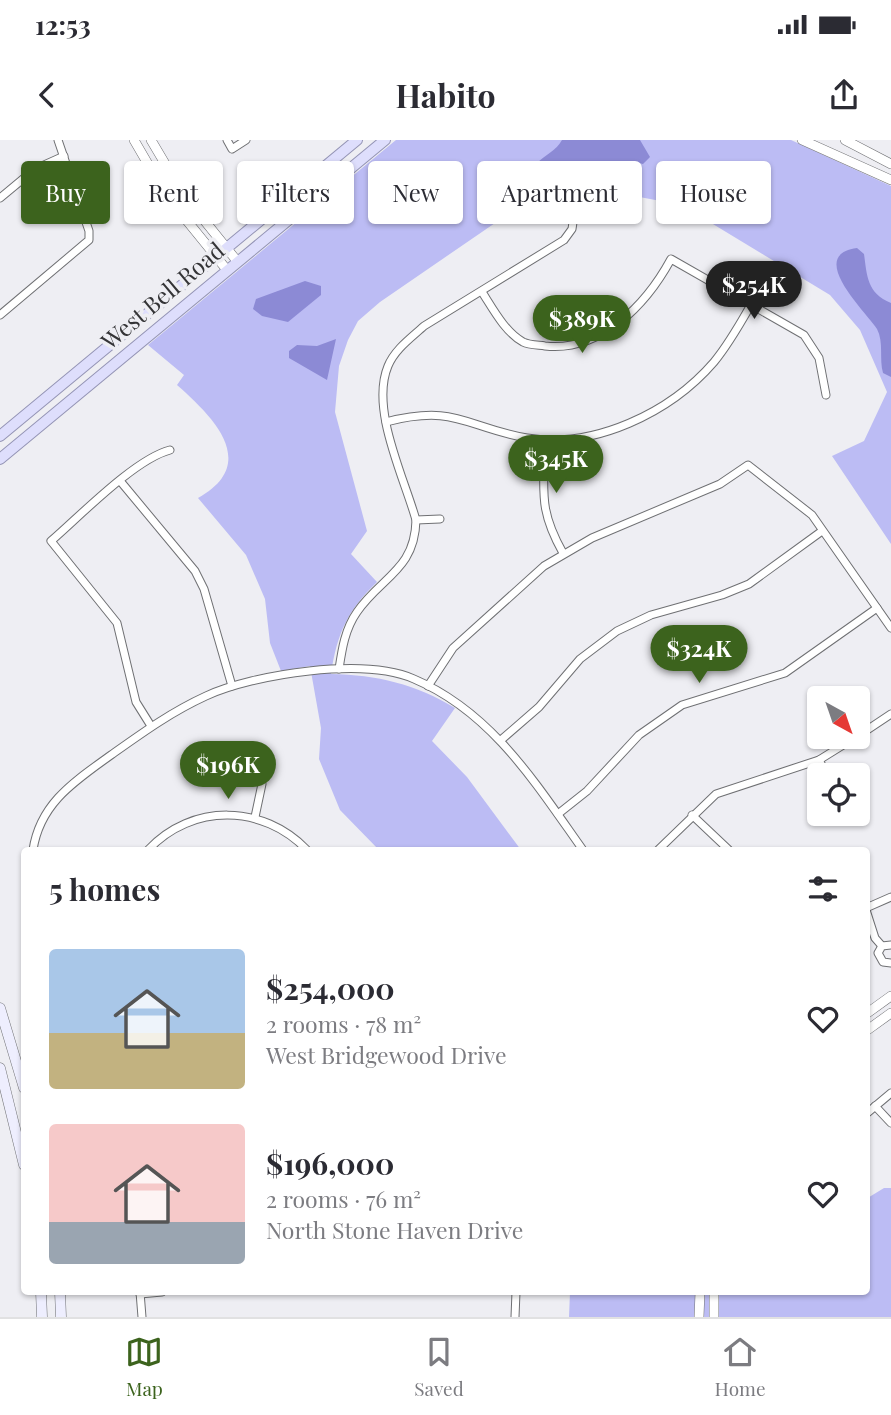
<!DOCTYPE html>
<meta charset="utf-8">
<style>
:root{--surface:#fff;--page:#f2f2f3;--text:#2b2b33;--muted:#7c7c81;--line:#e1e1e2;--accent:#3c631d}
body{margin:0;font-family:"Playfair Display",serif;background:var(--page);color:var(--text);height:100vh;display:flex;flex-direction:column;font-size:26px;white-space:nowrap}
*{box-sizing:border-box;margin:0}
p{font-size:23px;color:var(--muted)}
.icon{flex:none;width:38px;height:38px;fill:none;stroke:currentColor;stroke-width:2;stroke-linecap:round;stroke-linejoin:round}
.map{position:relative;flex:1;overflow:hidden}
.panel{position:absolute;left:21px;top:707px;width:849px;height:448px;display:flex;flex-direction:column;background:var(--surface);border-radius:7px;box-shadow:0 2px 5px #0004}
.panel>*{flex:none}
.top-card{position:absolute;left:21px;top:21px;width:850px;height:63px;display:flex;gap:14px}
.needle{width:46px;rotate:140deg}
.controls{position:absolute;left:807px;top:546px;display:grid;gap:14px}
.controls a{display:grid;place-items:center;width:63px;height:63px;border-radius:7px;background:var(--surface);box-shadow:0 2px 5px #0004;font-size:35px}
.price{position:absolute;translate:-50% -60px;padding:0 16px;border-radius:24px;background:var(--accent);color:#fff;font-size:23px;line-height:46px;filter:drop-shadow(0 2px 4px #0008)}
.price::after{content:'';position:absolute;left:50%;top:42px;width:21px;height:16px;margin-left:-10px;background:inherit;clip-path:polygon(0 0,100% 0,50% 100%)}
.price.current{background:#222;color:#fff}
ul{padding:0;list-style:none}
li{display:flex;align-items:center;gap:21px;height:175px;padding:0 28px}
li span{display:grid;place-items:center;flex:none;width:196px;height:140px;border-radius:7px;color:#555}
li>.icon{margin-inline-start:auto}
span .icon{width:84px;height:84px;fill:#fffc;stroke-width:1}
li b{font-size:30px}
h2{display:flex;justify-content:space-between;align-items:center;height:84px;padding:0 28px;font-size:30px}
.tag{padding:0 24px;border-radius:7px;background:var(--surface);box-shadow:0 2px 5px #0004;font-size:24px;line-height:63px}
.tag.current{background:var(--accent);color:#fff}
.status{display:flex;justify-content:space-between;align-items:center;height:49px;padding:0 35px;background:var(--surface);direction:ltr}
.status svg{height:19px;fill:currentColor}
header{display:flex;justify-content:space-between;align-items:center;height:91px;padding:0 28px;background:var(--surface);font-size:32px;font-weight:700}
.dock{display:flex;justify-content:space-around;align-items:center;height:98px;border-top:2px solid var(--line);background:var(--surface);font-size:19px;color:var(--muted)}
.dock a{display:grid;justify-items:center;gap:4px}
.dock .current{color:var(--accent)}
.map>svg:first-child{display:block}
</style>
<div class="status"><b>12:53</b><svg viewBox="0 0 49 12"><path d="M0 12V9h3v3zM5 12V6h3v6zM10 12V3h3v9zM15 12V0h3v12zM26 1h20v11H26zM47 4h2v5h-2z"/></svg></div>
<header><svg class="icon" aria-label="back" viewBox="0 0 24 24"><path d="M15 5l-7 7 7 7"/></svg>Habito<svg class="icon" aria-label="share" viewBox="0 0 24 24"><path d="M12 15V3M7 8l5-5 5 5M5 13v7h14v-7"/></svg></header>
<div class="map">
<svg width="891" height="1177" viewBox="0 0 891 1177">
<rect width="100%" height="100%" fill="#eeeef3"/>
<g fill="#bcbcf4">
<path d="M396,0H791L891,46V404L832,316L864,301L887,252L860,190L830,155L698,75L671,63L629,55L596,59L559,54L527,61L380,162L358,181L348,200L339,226L335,272L367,391L351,414L377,442C348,470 337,493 331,534C377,535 416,544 455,568L432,601L467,637L521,710H379L340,670L319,619L321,588L310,526L281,531L270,503L265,459L246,415L198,358C261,323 212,276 177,245L184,235L148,205Z"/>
<path d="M884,1048H891V1177H569L570,1152H866V1059Z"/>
</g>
<g fill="#8c8ad5">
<path d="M562,0H640L650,17L643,24C621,16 617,33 609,49C592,57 585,49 571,41L552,48L527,40L518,47L503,74L491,77L482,73L478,61L490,28L514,22L537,23C546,14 556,11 562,0Z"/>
<path d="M857,108L864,114C867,136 867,153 891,163V237L883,233C879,219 884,202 877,189C867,173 805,115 857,108Z"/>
<path d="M305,141L321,146V155L288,182L262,176L253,169L256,159Z"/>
<path d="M336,199L327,240L289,218V211L297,205L317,206Z"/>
</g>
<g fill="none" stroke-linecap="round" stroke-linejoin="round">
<g stroke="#6f7073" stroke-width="9">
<g id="minor">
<path d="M227,0L232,9L246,0"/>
<path d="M0,58L35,29L64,16"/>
<path d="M482,152C493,169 505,192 523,202C529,205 538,205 545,206C601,212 646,165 671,119L804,195L819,218L826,255"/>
<path d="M0,175L89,100V91L58,0"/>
<path d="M386,282C456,264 465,287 527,298C594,309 670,273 714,222C729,204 740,184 752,163"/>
<path d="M544,300C545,350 537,367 563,413"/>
<path d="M121,342L195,431L204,449L232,546"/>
<path d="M416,380L440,379"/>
<path d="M339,529C342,509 345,489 357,472C381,437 415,430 416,380C404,337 370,269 388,226C395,209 411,198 424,186L564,100L572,89L575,69"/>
<path d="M428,546L453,508L544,426L592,398L720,344L748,325L812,375L891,488"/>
<path d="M151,586L136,562L117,483L51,401C80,376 135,319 170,310"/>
<path d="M858,596L891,574"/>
<path d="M501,600L539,567L580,519L617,491L651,475L722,455L749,444L822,391"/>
<path d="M819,620L827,635"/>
<path d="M558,674L587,651L639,595L682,565L785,533L877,468"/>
<path d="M692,675L729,710"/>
<path d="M255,677L262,644"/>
<path d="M33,710C40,663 75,641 111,615C142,593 171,572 206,556C254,534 364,517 414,539C492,572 536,644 583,710"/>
<path d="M148,710C192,663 263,664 307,710"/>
<path d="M658,710L716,654L819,620L856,597"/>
<path d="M866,768L891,757"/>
<path d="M866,770L875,798L882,806"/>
<path d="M891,805L882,806L878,813L883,822L891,823"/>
<path d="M875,966L891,983"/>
<path d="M866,974L891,953"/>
<path d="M140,1152L142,1177"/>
<path d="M140,1154L162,1152"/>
<path d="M515,1177L516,1152"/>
</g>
</g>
<g stroke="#6f7073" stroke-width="10">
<g id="tertiary">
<path d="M134,0L166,55L227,130"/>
<path d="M151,0L183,54L237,121"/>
<path d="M802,0L891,40"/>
<path d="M845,0L891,24"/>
<path d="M866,874L891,856"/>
<path d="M866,891L891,873"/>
<path d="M699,1177L700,1152"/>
<path d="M714,1177V1152"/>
</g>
</g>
<g stroke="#6f7073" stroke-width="11">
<g id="secondary">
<path d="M0,868L24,948"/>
<path d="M0,928L24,1025"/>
<path d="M41,1152L42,1177"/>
<path d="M60,1152L61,1177"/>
</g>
</g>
<g stroke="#9494b5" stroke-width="12">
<g id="primary">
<path d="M0,296L357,0"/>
<path d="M0,319L385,0"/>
</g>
</g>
<use href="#minor" stroke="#fff" stroke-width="7"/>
<use href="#tertiary" stroke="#fff" stroke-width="9"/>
<use href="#secondary" stroke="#eeeefe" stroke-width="10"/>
<use href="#primary" stroke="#dedefc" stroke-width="10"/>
</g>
<g text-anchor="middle" stroke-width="7" stroke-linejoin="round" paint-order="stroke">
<g font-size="23" fill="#343436" stroke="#eeeef3">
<text transform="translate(163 156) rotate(-40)" y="8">West Bell Road</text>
</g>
</g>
</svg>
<div class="controls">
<a><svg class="needle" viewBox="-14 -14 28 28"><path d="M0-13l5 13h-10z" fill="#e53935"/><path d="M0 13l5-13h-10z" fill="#7c7c81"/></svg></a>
<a><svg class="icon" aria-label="locate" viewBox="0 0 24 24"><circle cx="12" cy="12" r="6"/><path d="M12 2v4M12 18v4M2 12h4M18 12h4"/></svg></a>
</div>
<b class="price current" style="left:754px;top:181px">$254K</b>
<b class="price" style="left:582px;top:215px">$389K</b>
<b class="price" style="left:556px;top:355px">$345K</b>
<b class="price" style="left:699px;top:545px">$324K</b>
<b class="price" style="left:228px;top:661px">$196K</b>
<div class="top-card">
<a class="tag current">Buy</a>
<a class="tag">Rent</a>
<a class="tag">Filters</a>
<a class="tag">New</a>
<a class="tag">Apartment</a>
<a class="tag">House</a>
</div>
<section class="panel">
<h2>5 homes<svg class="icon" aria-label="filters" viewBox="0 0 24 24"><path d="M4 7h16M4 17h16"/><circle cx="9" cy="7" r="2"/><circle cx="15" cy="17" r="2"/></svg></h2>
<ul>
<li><span style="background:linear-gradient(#a9c7e8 60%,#c2b280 0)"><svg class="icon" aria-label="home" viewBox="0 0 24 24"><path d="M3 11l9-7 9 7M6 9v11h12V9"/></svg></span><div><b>$254,000</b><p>2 rooms · 78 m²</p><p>West Bridgewood Drive</p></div><svg class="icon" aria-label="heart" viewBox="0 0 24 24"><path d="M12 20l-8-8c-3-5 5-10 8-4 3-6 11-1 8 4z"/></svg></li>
<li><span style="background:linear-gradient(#f6c9c9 70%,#9aa5b1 0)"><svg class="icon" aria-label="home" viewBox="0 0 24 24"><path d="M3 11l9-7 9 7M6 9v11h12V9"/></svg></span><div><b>$196,000</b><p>2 rooms · 76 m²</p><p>North Stone Haven Drive</p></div><svg class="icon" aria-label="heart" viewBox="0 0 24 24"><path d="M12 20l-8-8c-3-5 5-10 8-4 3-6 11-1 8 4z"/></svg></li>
</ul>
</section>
</div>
<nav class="dock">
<a class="current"><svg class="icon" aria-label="map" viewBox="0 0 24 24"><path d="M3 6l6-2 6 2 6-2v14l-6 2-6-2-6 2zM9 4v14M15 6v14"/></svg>Map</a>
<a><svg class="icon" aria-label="saved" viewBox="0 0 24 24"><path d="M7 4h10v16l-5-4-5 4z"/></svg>Saved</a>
<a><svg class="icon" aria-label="home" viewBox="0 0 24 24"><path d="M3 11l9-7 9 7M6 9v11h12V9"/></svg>Home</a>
</nav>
